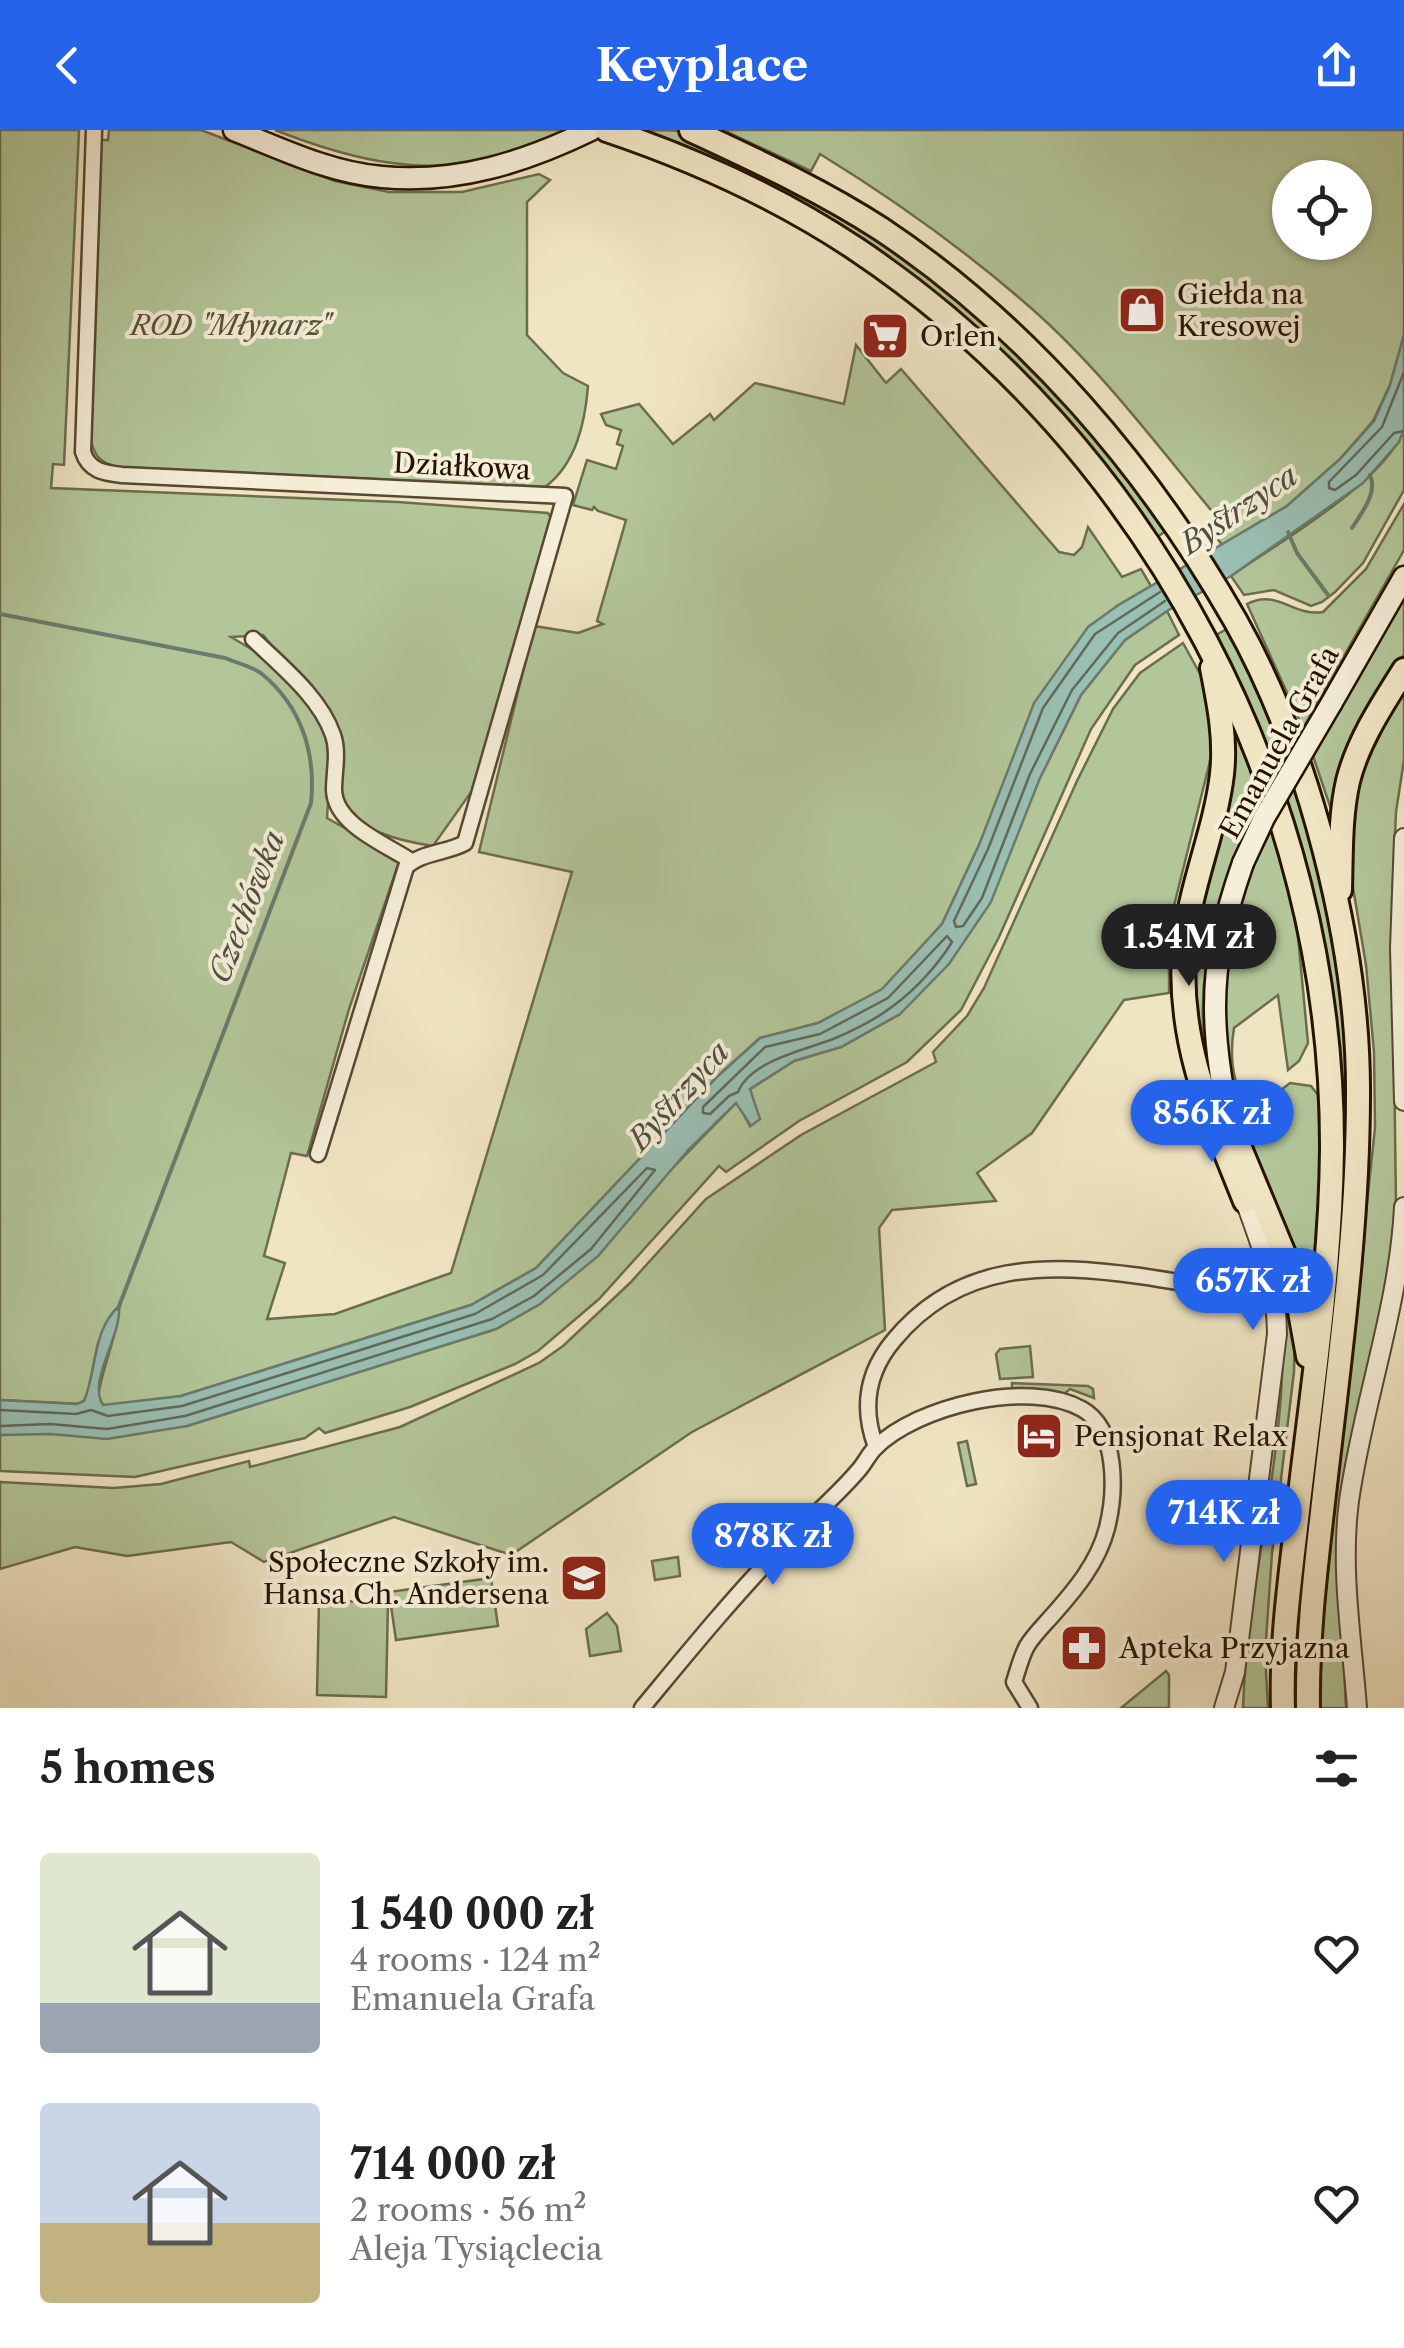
<!DOCTYPE html>
<meta charset="utf-8">
<style>
:root{--surface:#fff;--page:#f6f6f6;--text:#222;--muted:#767676;--accent:#2563eb}
body{margin:0;font-family:"Libre Caslon Text",serif;background:var(--page);color:var(--text);height:100vh;display:flex;flex-direction:column;font-size:38px;white-space:nowrap}
*{box-sizing:border-box;margin:0}
p{font-size:32px;color:var(--muted)}
.icon{flex:none;width:55px;height:55px;fill:none;stroke:currentColor;stroke-width:2;stroke-linecap:round;stroke-linejoin:round}
.map{position:relative;height:1578px;overflow:hidden}
.details{display:flex;flex-direction:column;background:var(--surface);flex:1}
.details>*{flex:none}
.controls{position:absolute;left:1272px;top:30px;display:grid;gap:20px}
.controls a{display:grid;place-items:center;width:100px;height:100px;border-radius:50%;background:var(--surface);box-shadow:0 2px 8px #0004;font-size:50px}
.price{position:absolute;translate:-50% -85px;padding:0 22px;border-radius:35px;background:var(--accent);color:#fff;font-size:32px;line-height:65px;filter:drop-shadow(0 2px 5px #0008)}
.price::after{content:'';position:absolute;left:50%;top:60px;width:30px;height:22px;margin-left:-15px;background:inherit;clip-path:polygon(0 0,100% 0,50% 100%)}
.price.selected{background:#222;color:#fff}
ul{padding:0;list-style:none}
li{display:flex;align-items:center;gap:30px;height:250px;padding:0 40px}
li span{display:grid;place-items:center;flex:none;width:280px;height:200px;border-radius:10px;color:#555}
li>.icon{margin-inline-start:auto}
span .icon{width:120px;height:120px;fill:#fffc;stroke-width:1}
li b{font-size:42px}
h2{display:flex;justify-content:space-between;align-items:center;height:120px;padding:0 40px;font-size:42px}
header{display:flex;justify-content:space-between;align-items:center;height:130px;padding:0 40px;background:var(--accent);color:#fff;font-size:45px;font-weight:700}
.map>svg:first-child{display:block}
</style>
<header><svg class="icon" aria-label="back" viewBox="0 0 24 24"><path d="M15 5l-7 7 7 7"/></svg>Keyplace<svg class="icon" aria-label="share" viewBox="0 0 24 24"><path d="M12 15V3M7 8l5-5 5 5M5 13v7h14v-7"/></svg></header>
<div class="map">
<svg width="1404" height="1578" viewBox="0 0 1404 1578">
<rect width="100%" height="100%" fill="#f0e5c3"/>
<filter id="stains"><feTurbulence type="fractalNoise" baseFrequency=".002" numOctaves="4"/><feColorMatrix values="0 0 0 0 .2 0 0 0 0 .09 0 0 0 0 .02 0 0 0 .5 -.17"/></filter>
<radialGradient id="worn" r=".72"><stop offset=".6" stop-color="#630" stop-opacity="0"/><stop offset="1" stop-color="#630" stop-opacity=".3"/></radialGradient>
<g fill="#b3c699" stroke="#6c6d4e" stroke-width="2.5" fill-rule="evenodd">
<path d="M0,0H79L64,335L53,334L51,358L398,372L548,383L552,390L474,658L433,716C400,711 363,702 341,675L329,584L263,505L231,507L273,532L300,560L324,596L332,617L327,688L400,729L349,879L307,1026L291,1023L264,1126L285,1133L267,1189L335,1184L451,1143L572,742L479,722L534,496L578,503L603,494L597,491L626,390L598,381L594,377L592,380L573,375L587,330L616,339L623,316L617,314L621,300L606,295L601,284L639,274L673,314L710,284L714,290L755,253L844,274L856,215L886,253L901,239L1059,422L1074,425L1082,417L1088,397L1122,447L1141,439L1151,456L1117,476L979,715L942,794L882,860L818,893L760,908L717,947L536,1138L471,1175L181,1266L107,1276L99,1272L98,1266C103,1234 117,1209 118,1177L98,1213L87,1267L81,1274L0,1270Z"/>
<path d="M109,0H201L335,51L389,62H462L539,44L550,50L527,72V205L563,243L588,256C585,293 576,334 545,357L117,337C101,333 95,327 91,311L101,10H108Z"/>
<path d="M275,0H571C552,8 532,18 512,24C428,49 354,31 275,0Z"/>
<path d="M642,0C653,0 668,0 679,1C712,12 745,32 775,48C935,133 1063,252 1166,401L1157,407L1070,294L981,205L675,14Z"/>
<path d="M723,0H1404V205L1390,255L1373,291L1340,329L1287,376L1223,416L1209,398L1219,390L1206,374C1151,307 1097,236 1031,178C966,121 895,70 820,24L811,41ZM1290,48H1355V112H1290Z"/>
<path d="M1404,299V360L1363,433L1335,462L1322,472L1311,476L1274,460L1244,465L1231,446C1279,412 1384,353 1404,299Z"/>
<path d="M1404,374V420L1303,598L1247,474C1277,458 1293,487 1323,482L1366,439Z"/>
<path d="M1404,467V524L1363,592L1334,688L1313,626Z"/>
<path d="M1167,481L1179,505L1135,535L1091,599L999,807L961,880L907,932L799,991L726,1042L719,1036L599,1169L538,1221L515,1234L410,1277L325,1303L319,1298L305,1308L135,1347L0,1341V1305L187,1296L496,1199L540,1174L737,972L750,996L759,989L749,960L794,931L841,917L900,884L1040,648L1081,565L1125,510Z"/>
<path d="M1227,499C1278,599 1318,709 1335,821C1357,963 1344,1104 1330,1245C1319,1356 1309,1467 1298,1578H1292L1291,1547L1341,1094L1342,947L1322,811L1279,645L1216,505Z"/>
<path d="M1183,513L1209,560L1211,627L1169,796V863L1124,870L1032,1003L977,1043L996,1071L892,1080L879,1098L885,1200L692,1302L511,1425L394,1387L264,1432L231,1412L127,1426L75,1417L0,1439V1352L114,1358L161,1354L249,1331L250,1337L400,1297L539,1233L563,1216L630,1153L706,1069L801,1005L936,932L933,922L967,886L984,858L1077,651L1113,579L1140,543Z"/>
<path d="M1404,554V630L1396,682L1392,771L1396,1075L1387,1151L1348,1327L1343,1519L1346,1578H1319L1324,1477L1375,998L1374,922L1366,835L1347,722L1358,642Z"/>
<path d="M1230,584L1262,668C1226,745 1196,822 1204,908C1206,932 1210,955 1213,978L1199,934L1193,839L1196,804Z"/>
<path d="M1272,699L1297,796L1308,913L1299,931L1288,940L1278,865L1234,898C1229,928 1233,958 1251,983L1290,953L1311,956L1318,965L1321,1039L1310,1180C1287,1121 1259,1062 1240,1002C1217,929 1218,842 1240,769C1247,745 1260,722 1272,699Z"/>
<path d="M1274,1120L1295,1191L1294,1242L1272,1423L1265,1524L1268,1578H1243C1248,1427 1304,1271 1274,1120Z"/>
<path d="M1030,1216L1033,1247L1000,1249L996,1224L1000,1219Z"/>
<path d="M1012,1253L1088,1256L1093,1259L1094,1268L1070,1259L1064,1264L1012,1259Z"/>
<path d="M967,1311L976,1354L967,1356L958,1313Z"/>
<path d="M678,1427L680,1446L655,1450L652,1431Z"/>
<path d="M491,1448L498,1496L396,1510L389,1462Z"/>
<path d="M319,1471L388,1472L386,1567L317,1565Z"/>
<path d="M607,1483L617,1496L621,1521L590,1526L586,1499Z"/>
<path d="M1166,1541L1169,1545V1578H1121Z"/>
</g>
<path fill="#9abfb3" stroke="#6b7b6c" stroke-width="2.5" d="M1404,205V299L1399,312L1363,353L1231,446L1167,481L1125,510L1081,565L1040,648L991,772L949,834L900,884L841,917L794,931L750,959L760,989L751,996L736,973L689,1019L598,1126L540,1174L496,1199L187,1296L107,1309L50,1304L0,1305V1270L77,1274L84,1271C97,1241 92,1200 119,1176C122,1206 87,1251 103,1275L181,1266L471,1175L536,1138L717,947L760,908L818,893L882,859L942,794L979,715L1034,573L1088,497L1117,476L1287,376L1340,329L1374,291L1390,255Z"/>
<g fill="none" stroke-linecap="round" stroke-linejoin="round">
<g stroke="#606a5a" stroke-width="2.5">
<path d="M1404,242L1382,297L1329,352V358L1335,360L1356,345L1394,303L1404,301"/>
<path d="M1160,462L1095,504L1043,578L988,719L954,791L956,797L963,796L982,768L1030,644L1072,560L1118,503L1165,471"/>
<path d="M947,806L952,812C938,835 915,860 893,876C878,888 856,899 838,907C811,919 751,929 738,962L729,966L710,984L703,983V977L765,917L820,904L888,868Z"/>
<path d="M0,1280L76,1284L91,1280L108,1286L182,1276L475,1184L543,1145L647,1038L655,1040L591,1119L534,1166L492,1189L185,1286L107,1299L50,1294L0,1296"/>
</g>
<g stroke="#6b7b6c" stroke-width="4">
<path d="M1352,398C1362,382 1378,363 1370,345"/>
<path d="M1288,402L1297,423L1328,465"/>
<path d="M0,484L225,528C237,533 252,536 262,544C302,577 316,624 311,673L118,1179"/>
</g>
<g stroke="#584832" stroke-width="19">
<g id="minor">
<path d="M94,0L83,322C89,341 104,343 122,345L565,366L465,713C447,723 421,722 406,737L318,1024"/>
<path d="M253,509C281,536 320,567 333,605C339,622 334,642 334,660C335,695 386,714 411,731"/>
<path d="M876,1317C861,1277 867,1242 894,1210C959,1131 1048,1133 1140,1146C1187,1153 1231,1160 1276,1175"/>
<path d="M642,1578C686,1525 729,1472 776,1423C802,1395 832,1371 857,1342C864,1335 868,1325 875,1318C917,1276 1028,1249 1082,1279C1118,1299 1116,1362 1107,1398C1098,1433 1075,1460 1051,1487C1043,1496 1033,1506 1027,1516C1021,1527 1018,1540 1014,1552L1030,1578"/>
</g>
</g>
<g stroke="#584832" stroke-width="22">
<g id="tertiary">
<path d="M1404,708L1400,818L1404,971"/>
<path d="M1224,1578L1235,1542L1277,1204C1277,1157 1261,1114 1245,1071"/>
<path d="M1357,1578C1352,1510 1340,1439 1349,1371C1363,1272 1399,1177 1404,1077"/>
</g>
</g>
<g stroke="#251402" stroke-width="25">
<g id="secondary">
<path d="M234,0C281,19 331,43 382,47C457,54 525,32 591,0"/>
<path d="M1331,574L1404,447"/>
<path d="M1235,1020C1211,907 1203,846 1243,733"/>
</g>
</g>
<g stroke="#251402" stroke-width="28">
<g id="primary">
<path d="M607,0C693,29 781,69 856,119C1151,316 1333,664 1332,1018C1331,1145 1310,1272 1296,1398C1289,1457 1281,1518 1283,1578"/>
<path d="M691,0C755,30 821,60 881,99C1028,197 1148,338 1235,490C1309,621 1359,815 1358,965C1358,1098 1339,1232 1324,1364C1316,1435 1307,1506 1308,1578"/>
<path d="M1212,538C1219,574 1226,608 1222,644C1215,704 1187,762 1184,823C1178,915 1212,988 1245,1071"/>
<path d="M1340,760C1341,724 1340,686 1348,651C1358,611 1382,575 1404,540"/>
<path d="M1235,1006L1294,1148L1308,1226"/>
</g>
</g>
<use href="#minor" stroke="#f5eed8" stroke-width="14"/>
<use href="#tertiary" stroke="#f5eed8" stroke-width="18"/>
<use href="#secondary" stroke="#f5eed8" stroke-width="20"/>
<use href="#primary" stroke="#f0e5c3" stroke-width="22"/>
<g stroke="#251402" stroke-width="25" stroke-linecap="butt">
<path id="secondary-bridge" d="M1243,733L1264,688L1331,574"/>
</g>
<use href="#secondary-bridge" stroke="#f5eed8" stroke-width="20"/>
</g>
<defs>
<g id="shop-square" transform="scale(2.5)"><rect x="-9" y="-9" width="18" height="18" rx="4" fill="#8f2418" stroke="#f5eed8"/><path d="M-5-2.5h2.3a2.7 3.5 0 0 1 5.4 0H5L5.5 6h-11ZM-1.5-2.5h3a1.5 2.3 0 0 0-3 0Z" fill="#fff"/></g>
<g id="supermarket-square" transform="scale(2.5)"><rect x="-9" y="-9" width="18" height="18" rx="4" fill="#8f2418" stroke="#f5eed8"/><path d="M-6-5.5h2.5l.6 2H6L4.5 2H-2.5L-4.4-4H-6ZM-1.5 3.2a1.3 1.3 0 1 0 .1 0ZM3 3.2a1.3 1.3 0 1 0 .1 0Z" fill="#fff"/></g>
<g id="hotel-square" transform="scale(2.5)"><rect x="-9" y="-9" width="18" height="18" rx="4" fill="#8f2418" stroke="#f5eed8"/><path d="M-6-4.5h1.5V1H6V5H4.5V3h-9V5H-6ZM-4 0a1.8 1.8 0 1 1 3.6 0ZM.5 0V-2.5h3Q6-2.5 6 0Z" fill="#fff"/></g>
<g id="school-square" transform="scale(2.5)"><rect x="-9" y="-9" width="18" height="18" rx="4" fill="#8f2418" stroke="#f5eed8"/><path d="M0-5L7-2L0 1L-7-2ZM-4 1L0 2.5L4 1V4Q0 6-4 4Z" fill="#fff"/></g>
<g id="pharmacy-square" transform="scale(2.5)"><rect x="-9" y="-9" width="18" height="18" rx="4" fill="#8f2418" stroke="#f5eed8"/><path d="M-2-6h4v4h4v4h-4v4h-4v-4h-4v-4h4Z" fill="#fff"/></g>
</defs>
<g fill-rule="evenodd">
<use href="#shop-square" x="1142" y="180"/>
<use href="#supermarket-square" x="885" y="206"/>
<use href="#hotel-square" x="1039" y="1306"/>
<use href="#school-square" x="584" y="1448"/>
<use href="#pharmacy-square" x="1084" y="1518"/>
</g>
<g text-anchor="middle" stroke-width="8" stroke-linejoin="round" paint-order="stroke">
<g font-size="28" fill="#251402" stroke="#f5eed8" text-anchor="start">
<text x="1177" y="174">Giełda na<tspan x="1177" dy="32">Kresowej</tspan></text>
<text x="920" y="216">Orlen</text>
<text x="1074" y="1316">Pensjonat Relax</text>
<text x="549" y="1442" text-anchor="end">Społeczne Szkoły im.<tspan x="549" dy="32">Hansa Ch. Andersena</tspan></text>
<text x="1119" y="1528">Apteka Przyjazna</text>
</g>
<g font-size="28" font-style="italic" fill="#575237" stroke="#f5eed8">
<text x="230" y="205">ROD "Młynarz"</text>
</g>
<g font-size="28" fill="#251402" stroke="#f5eed8">
<text transform="translate(462 336) rotate(3)" y="10">Działkowa</text>
<text transform="translate(1279 612) rotate(-61)" y="10">Emanuela Grafa</text>
</g>
<g font-size="30" font-style="italic" fill="#4e5040" stroke="#f5eed8">
<text transform="translate(1239 380) rotate(-34)" y="10">Bystrzyca</text>
<text transform="translate(247 777) rotate(-69)" y="10">Czechówka</text>
<text transform="translate(679 966) rotate(-48)" y="10">Bystrzyca</text>
</g>
</g>
<rect width="100%" height="100%" filter="url(#stains)"/>
<rect width="100%" height="100%" fill="url(#worn)"/>
</svg>
<div class="controls">
<a><svg class="icon" aria-label="locate" viewBox="0 0 24 24"><circle cx="12" cy="12" r="6"/><path d="M12 2v4M12 18v4M2 12h4M18 12h4"/></svg></a>
</div>
<b class="price selected" style="left:1189px;top:859px">1.54M zł</b>
<b class="price" style="left:1212px;top:1035px">856K zł</b>
<b class="price" style="left:1253px;top:1203px">657K zł</b>
<b class="price" style="left:1224px;top:1435px">714K zł</b>
<b class="price" style="left:773px;top:1458px">878K zł</b>
</div>
<section class="details">
<h2>5 homes<svg class="icon" aria-label="filters" viewBox="0 0 24 24"><path d="M4 7h16M4 17h16"/><circle cx="9" cy="7" r="2"/><circle cx="15" cy="17" r="2"/></svg></h2>
<ul>
<li><span style="background:linear-gradient(#dfe7d0 75%,#9aa5b1 0)"><svg class="icon" aria-label="home" viewBox="0 0 24 24"><path d="M3 11l9-7 9 7M6 9v11h12V9"/></svg></span><div><b>1 540 000 zł</b><p>4 rooms · 124 m²</p><p>Emanuela Grafa</p></div><svg class="icon" aria-label="heart" viewBox="0 0 24 24"><path d="M12 20l-8-8c-3-5 5-10 8-4 3-6 11-1 8 4z"/></svg></li>
<li><span style="background:linear-gradient(#c9d6e8 60%,#c2b280 0)"><svg class="icon" aria-label="home" viewBox="0 0 24 24"><path d="M3 11l9-7 9 7M6 9v11h12V9"/></svg></span><div><b>714 000 zł</b><p>2 rooms · 56 m²</p><p>Aleja Tysiąclecia</p></div><svg class="icon" aria-label="heart" viewBox="0 0 24 24"><path d="M12 20l-8-8c-3-5 5-10 8-4 3-6 11-1 8 4z"/></svg></li>
</ul>
</section>
